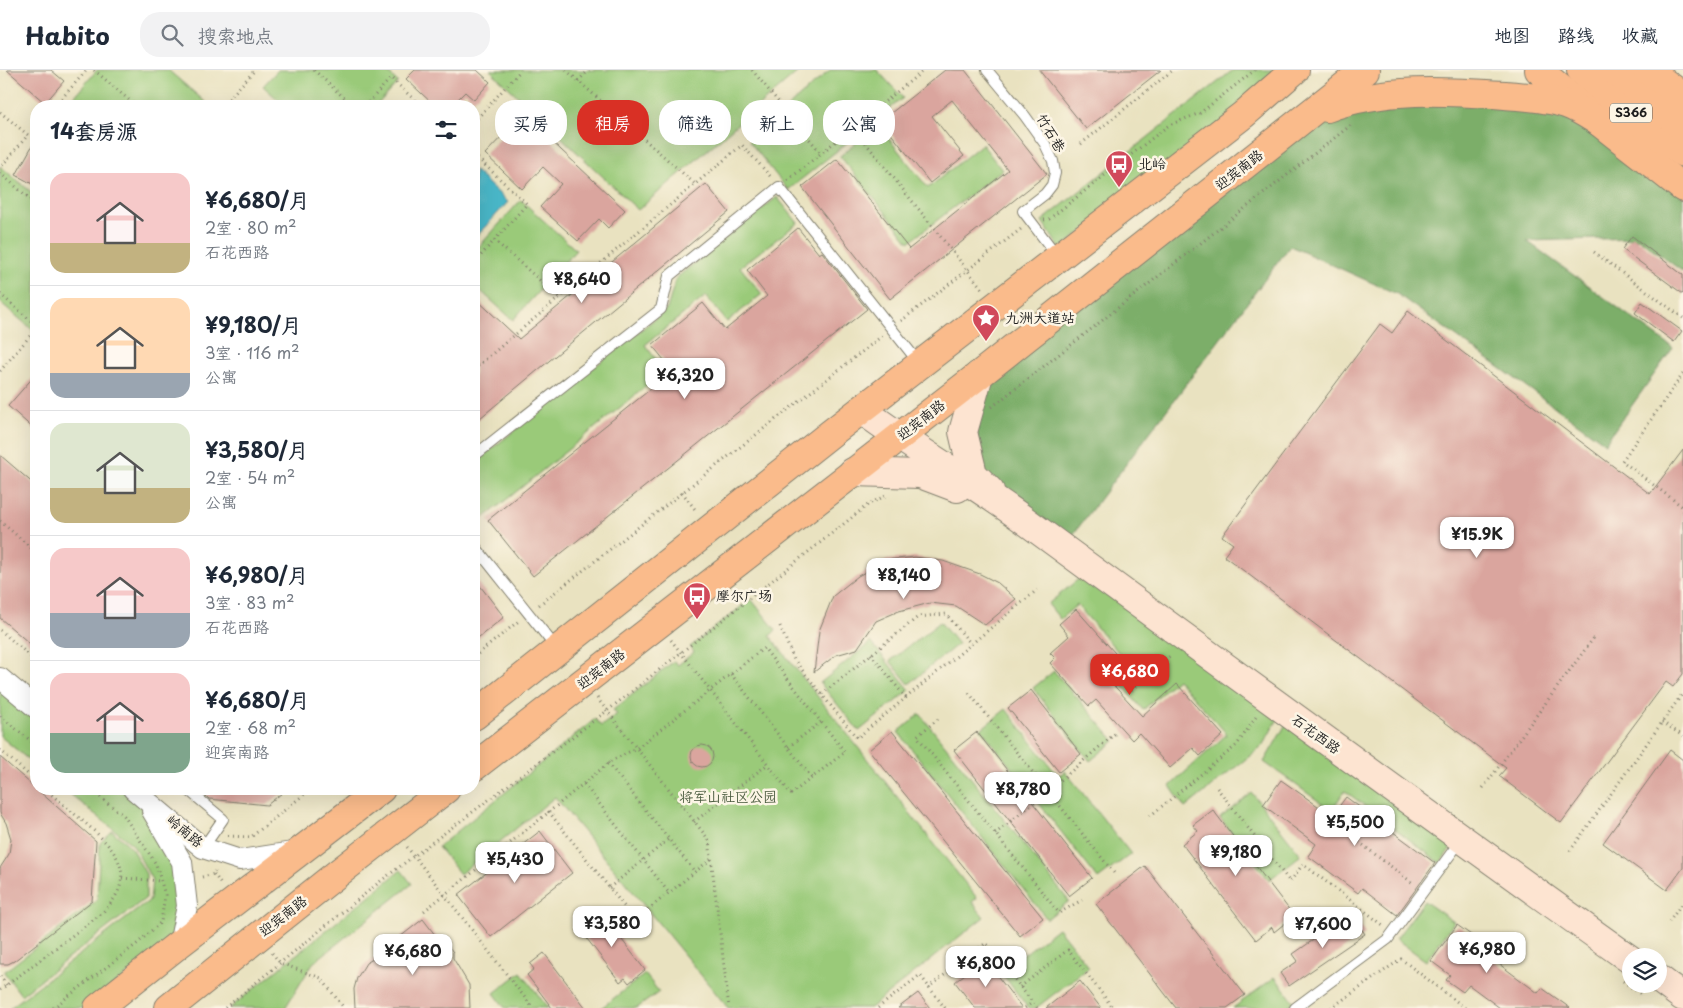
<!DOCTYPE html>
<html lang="zh">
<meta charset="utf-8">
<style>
:root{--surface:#fff;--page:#f2f2f3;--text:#1f2937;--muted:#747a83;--line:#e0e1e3;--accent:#d93025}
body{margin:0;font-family:"Playpen Sans","LXGW WenKai TC",sans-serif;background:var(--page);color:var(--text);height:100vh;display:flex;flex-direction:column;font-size:19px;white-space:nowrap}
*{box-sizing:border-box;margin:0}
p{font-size:16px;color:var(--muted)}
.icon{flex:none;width:28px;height:28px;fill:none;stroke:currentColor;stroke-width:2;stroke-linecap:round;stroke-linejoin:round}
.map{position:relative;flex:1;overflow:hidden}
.drawer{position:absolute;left:30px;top:30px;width:450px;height:695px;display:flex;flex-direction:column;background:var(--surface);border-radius:20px;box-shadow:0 5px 20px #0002}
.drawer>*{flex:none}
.banner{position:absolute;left:495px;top:30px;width:475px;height:45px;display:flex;gap:10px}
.tools{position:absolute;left:1622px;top:878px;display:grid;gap:10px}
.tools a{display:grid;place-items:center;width:45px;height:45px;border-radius:50%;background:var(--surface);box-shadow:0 5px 20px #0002;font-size:25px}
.price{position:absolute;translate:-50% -42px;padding:0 11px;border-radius:10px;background:#fff;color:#222;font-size:16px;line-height:32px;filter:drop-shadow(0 1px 2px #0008)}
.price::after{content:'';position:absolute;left:50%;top:30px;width:15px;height:11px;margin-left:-8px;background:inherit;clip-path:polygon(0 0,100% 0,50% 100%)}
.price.selected{background:var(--accent);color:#fff}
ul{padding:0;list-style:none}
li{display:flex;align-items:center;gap:15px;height:125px;padding:0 20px}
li+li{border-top:1px solid var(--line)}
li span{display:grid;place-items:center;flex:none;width:140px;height:100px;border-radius:15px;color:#555}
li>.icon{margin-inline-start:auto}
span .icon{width:60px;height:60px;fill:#fffc;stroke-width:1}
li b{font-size:21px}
h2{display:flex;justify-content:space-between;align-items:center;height:60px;padding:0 20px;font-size:21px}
.pill{padding:0 18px;border-radius:20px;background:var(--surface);box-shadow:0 5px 20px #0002;font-size:18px;line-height:45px}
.pill.selected{background:var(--accent);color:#fff}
header{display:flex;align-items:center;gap:30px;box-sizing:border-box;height:70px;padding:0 25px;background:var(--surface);border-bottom:1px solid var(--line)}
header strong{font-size:24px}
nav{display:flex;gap:28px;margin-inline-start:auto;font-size:18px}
.search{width:350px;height:45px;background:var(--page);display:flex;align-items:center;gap:12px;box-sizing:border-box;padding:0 18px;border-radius:20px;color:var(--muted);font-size:19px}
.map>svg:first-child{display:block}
</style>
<header>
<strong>Habito</strong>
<div class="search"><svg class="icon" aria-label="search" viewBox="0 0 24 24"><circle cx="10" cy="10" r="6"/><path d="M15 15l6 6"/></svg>搜索地点</div>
<nav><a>地图</a><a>路线</a><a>收藏</a></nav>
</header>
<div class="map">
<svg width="1683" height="938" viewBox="0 0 1683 938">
<rect width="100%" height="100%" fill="#fcf5e5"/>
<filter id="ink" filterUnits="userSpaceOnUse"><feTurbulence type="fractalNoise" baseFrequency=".02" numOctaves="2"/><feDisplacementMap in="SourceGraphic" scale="10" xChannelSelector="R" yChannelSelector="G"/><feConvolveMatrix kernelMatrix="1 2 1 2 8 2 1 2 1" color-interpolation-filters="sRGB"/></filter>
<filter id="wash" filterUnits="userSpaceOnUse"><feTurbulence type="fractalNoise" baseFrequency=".0096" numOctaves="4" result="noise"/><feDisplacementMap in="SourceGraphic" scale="20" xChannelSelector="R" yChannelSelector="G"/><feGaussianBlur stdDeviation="1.12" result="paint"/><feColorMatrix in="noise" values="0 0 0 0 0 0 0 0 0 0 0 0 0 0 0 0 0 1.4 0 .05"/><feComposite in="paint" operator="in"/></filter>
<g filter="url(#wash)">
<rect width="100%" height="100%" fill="#e9e2c0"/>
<g fill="#9aca79" stroke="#5b734a">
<path d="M97,0H168L210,36H71L68,34Z"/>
<path d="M278,0H385L398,12L376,36H285L263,16Z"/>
<path d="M490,0H800L638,140Z"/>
<path d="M830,0H877L903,28L788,120L749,71Z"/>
<path d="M1233,0H1287L1060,179L1042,151Z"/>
<path d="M878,55L928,118L982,74L1002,100L909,172L840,86Z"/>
<path d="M0,96L36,126V263L0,232Z"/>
<path d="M777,127L798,153L740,197L762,224L727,252L706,226L645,275L665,301L474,456V393L667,239L676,208Z"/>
<path d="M521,130L576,180L513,250L474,215V182Z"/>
<path d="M1087,502L1281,644L1262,676L1185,738L1170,716L1227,664L1177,609L1143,640L1114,606L1128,593L1077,535L1060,549L1048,534Z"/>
<path d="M751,529L776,560L770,566L977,828L972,832L984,847L870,938H728L555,727L460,804L438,777L595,649L601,656L617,644L613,640L674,591L678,595L694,582L690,577Z"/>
<path d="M940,552L958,574L909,614L890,591Z"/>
<path d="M871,572L910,620L859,661L820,613Z"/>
<path d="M1054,601L1115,671L1090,691L1033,618Z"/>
<path d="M0,616L36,646V696L0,666Z"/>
<path d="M1006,639L1058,706L1065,701L1131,784L1098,809L981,659Z"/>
<path d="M920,644L1069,831L1047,849L898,662Z"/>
<path d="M1289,649L1456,771L1440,793L1345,721L1331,740L1264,692Z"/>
<path d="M64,719H123L142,735L174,794L179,835L173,871L82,938H10L150,830L152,810L133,775Z"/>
<path d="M1252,723L1301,785L1269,810L1220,748Z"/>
<path d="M112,761L130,776L146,804V828L21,925L4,902L97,830L100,773Z"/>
<path d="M401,800L412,814L313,893L285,938H230Z"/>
<path d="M1424,831L1454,852L1426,891L1396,869Z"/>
<path d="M1058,858L1089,897L1036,938H1028L1001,902Z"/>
<path d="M521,902L548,938H505L494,923Z"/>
<path d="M645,904L659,922L637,938H601Z"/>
<path d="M1275,907L1294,932L1285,938H1233Z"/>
</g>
<path fill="#7bae69" stroke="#4c6542" d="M1546,29L1683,119V202L1638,168L1527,171L1673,278L1605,373L1397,224L1290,176L1063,478L975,404L981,305L1342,33Z"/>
<path fill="#4ab6c7" stroke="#336972" d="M474,100L508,132L474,169Z"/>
<g id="blocks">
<g fill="#daa59e">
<path d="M7,0H51L64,11L45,33Z"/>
<path d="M415,0H477L490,12L474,30L465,22L451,36H435L406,9Z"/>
<path d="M945,0H965L1047,104L890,229L802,117L837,89L909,179L1008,100L952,30L932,46L964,86L930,113L881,51Z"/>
<path d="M1039,0H1161L1086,59Z"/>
<path d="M513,35L625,140L608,158L599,149L578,171L540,137L561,114L543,97L522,119L485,84L506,62L497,53Z"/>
<path d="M36,69V116L16,105Z"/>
<path d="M706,114L729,142L474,353V227L519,269Z"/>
<path d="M798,158L819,184L822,182L867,239L533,506L488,450L673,301L652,275L703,233L725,260L767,226L747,200Z"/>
<path d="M1632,166L1683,205V224L1622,179Z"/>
<path d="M1642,232L1682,261L1674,272L1635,243Z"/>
<path d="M1408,241L1650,424L1683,380V604L1673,617L1666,612L1561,753L1499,706L1506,698L1224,486L1233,474L1222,466L1380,254L1392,263Z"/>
<path d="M36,304V361L8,336Z"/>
<path d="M0,385L36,416V579L0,548Z"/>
<path d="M915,487L943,491L980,504L998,513L1016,529L985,555L956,536L930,533L899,541L876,551L857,579L836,585L814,602L819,561L833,526L858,506L887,490Z"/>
<path d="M474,508L504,547L474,571Z"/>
<path d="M1076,539L1122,591L1105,606L1142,646L1177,614L1223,665L1200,686L1193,678L1170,698L1139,663L1132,670L1096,630L1089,636L1050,593L1055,588L1050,583L1069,566L1059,554Z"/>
<path d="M1031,620L1081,684L1059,702L1008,638Z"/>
<path d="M892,661L1043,848L1020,866L869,680Z"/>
<path d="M977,662L1092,808L1069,826L954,680Z"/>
<circle cx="702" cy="686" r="11"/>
<path d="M1670,680L1683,690V798L1667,820L1603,773Z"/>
<path d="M0,687L96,771L92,831L14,891L8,894H0V798L9,784L11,769L6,753L0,743Z"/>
<path d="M1281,710L1332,746L1346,727L1435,793L1397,845L1362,818L1358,823L1308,786L1316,774L1263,735Z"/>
<path d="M204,719H287L267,735L209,729L204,724Z"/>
<path d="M1213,740L1294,846L1274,862L1272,857L1256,870L1182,774L1198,761L1193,755Z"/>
<path d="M540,761L572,803L491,867L458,825Z"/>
<path d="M1145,796L1245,925L1227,938H1176L1096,834Z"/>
<path d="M599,840L645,900L629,913L625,908L620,912L581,861L589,855L585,850Z"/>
<path d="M1351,844L1365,864L1289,916L1280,903L1298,891L1293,884Z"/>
<path d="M423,849L442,874L449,877L453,882V888L469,915L470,938H355L354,919L357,908L366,893L385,882L396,883L400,867Z"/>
<path d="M1457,855L1495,882L1491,888L1538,923L1542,918L1570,938H1500L1469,915L1463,922L1446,910L1450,905L1431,891Z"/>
<path d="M544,883L586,938H552L527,905L534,899L530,894Z"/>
<path d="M982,886L1022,938H975L955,912L970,900L968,897Z"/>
<path d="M1080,911L1101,938H1046Z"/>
<path d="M918,923L930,938H898Z"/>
</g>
</g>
</g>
<g filter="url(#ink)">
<use href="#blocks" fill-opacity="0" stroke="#827f6e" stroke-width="1"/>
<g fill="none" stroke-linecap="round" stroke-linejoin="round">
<g stroke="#827f6e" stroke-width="12">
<g id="lane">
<path d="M987,0L1025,46L1045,74L1053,91L1055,103L1052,115L1045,124L1023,141L1058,187"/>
<path d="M474,386L661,239L669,206L779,117L919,293"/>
<path d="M474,475L557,579"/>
<path d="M187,719L223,749L203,778"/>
<path d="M1295,938L1388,869L1461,770"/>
</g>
</g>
<g stroke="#827f6e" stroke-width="22">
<g id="street">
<path d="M0,608L36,638"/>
<path d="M133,719L203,778L240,790L299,781"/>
<path d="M152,741L182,792L187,836L179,874"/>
</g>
</g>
<g stroke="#827f6e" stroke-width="30">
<g id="secondary">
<path d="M979,305L963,362L973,404L990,421"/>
<path d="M862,340C914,379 971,411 1023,449C1225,597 1427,745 1631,890"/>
<path d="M853,402L920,404L957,418"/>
<path d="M1659,909L1683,927"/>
</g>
</g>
<g stroke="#827f6e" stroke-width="30">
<g id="primary">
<path d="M1539,0L1599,52L1683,118"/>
<path d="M1581,0L1634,47L1683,83"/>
<path d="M1614,0L1683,57"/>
<path d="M1647,0L1683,26"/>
<path d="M1327,38C1384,17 1445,21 1505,25C1525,27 1546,27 1566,34C1578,38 1588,45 1599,52"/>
<path d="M474,646L830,364L1243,45L1295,0"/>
<path d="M474,697L979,305L1365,0"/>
<path d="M98,938L179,874L381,719"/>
<path d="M169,938L328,811L446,719"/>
</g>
</g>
<g stroke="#827f6e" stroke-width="3" stroke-dasharray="1 4" stroke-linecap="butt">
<path d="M94,0L136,36"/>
<path d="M314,0L353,36"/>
<path d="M566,0L695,114"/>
<path d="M752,0L821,83"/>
<path d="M578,11L589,0"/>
<path d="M55,36L87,0"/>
<path d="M222,36L255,0"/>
<path d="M365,36L391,8L421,36"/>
<path d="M0,42L28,65L0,98"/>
<path d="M474,52L521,0"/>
<path d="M853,57L984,221"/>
<path d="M1081,74L1173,0"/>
<path d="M474,85L527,134L474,193"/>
<path d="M0,103L36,134"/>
<path d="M788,110L924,0"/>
<path d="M1044,150L1049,149L1169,55L1200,43L1255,0"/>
<path d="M494,170L560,228"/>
<path d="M1594,182L1683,248"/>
<path d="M0,224L36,255"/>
<path d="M901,251L1021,159"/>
<path d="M474,299L742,75L771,107"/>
<path d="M0,301L36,259"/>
<path d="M1683,304L1622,391L1683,437"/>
<path d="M992,337L1351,55"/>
<path d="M682,422L697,442"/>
<path d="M0,451L36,482"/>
<path d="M539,535L882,266"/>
<path d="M780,556L794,590L857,668L1037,520"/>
<path d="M0,560L36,591"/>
<path d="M671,570L791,724L845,682L821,652"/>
<path d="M871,584L906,628"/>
<path d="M474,587L520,550"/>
<path d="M731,604L812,708"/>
<path d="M1131,620L1171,585"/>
<path d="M969,623L1114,803"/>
<path d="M822,624L918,547L946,544L971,574"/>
<path d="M597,628L709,770L729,938"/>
<path d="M0,646L36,675"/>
<path d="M938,649L917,666L1059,843L1082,830"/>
<path d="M1662,652L1683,666"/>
<path d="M0,680L36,711"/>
<path d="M608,693L695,802"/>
<path d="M584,714L669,823"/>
<path d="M1217,718L1290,812L1303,794L1383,855"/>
<path d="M1483,718L1595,566"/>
<path d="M1150,746L1237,675L1256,647"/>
<path d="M694,752L768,694"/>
<path d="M995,764L1048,721L1117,662"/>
<path d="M228,766L251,767L311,719"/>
<path d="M1355,769L1414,814"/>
<path d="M407,777L533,938"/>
<path d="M1570,781L1683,623"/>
<path d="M711,789L635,850L549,742L611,691L637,678L764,578L821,652L788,677"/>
<path d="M214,804L222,816"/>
<path d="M202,807L214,804L215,801"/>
<path d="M122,808L161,811"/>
<path d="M609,818L669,769"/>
<path d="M424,841L549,742"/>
<path d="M1669,852L1683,832"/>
<path d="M272,883L280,893L321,908L344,938"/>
<path d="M0,906L7,915"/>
<path d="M1623,911L1642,925"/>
<path d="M1020,917L1068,880L1113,938"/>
<path d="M0,920L101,844C140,806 118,781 84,752C71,741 58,730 45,719"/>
<path d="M53,938L138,873L161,852L165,825L156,794L124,746L90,719"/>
<path d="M225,938L382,810L607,641L869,434L885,426"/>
<path d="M878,938L920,905L929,917"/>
<path d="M945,938L929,917L986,873L1037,938"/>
<path d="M1025,938L1032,933"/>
<path d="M1331,938L1401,889L1465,938"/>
</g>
<use href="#lane" stroke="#fff" stroke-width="10"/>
<use href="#street" stroke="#fff" stroke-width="20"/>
<use href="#secondary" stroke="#fde4d1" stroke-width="28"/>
<use href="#primary" stroke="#fabb8b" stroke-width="28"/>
</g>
</g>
<defs>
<g id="bus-pin" transform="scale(1.4375)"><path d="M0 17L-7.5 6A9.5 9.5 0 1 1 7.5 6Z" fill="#d1495b" stroke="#fcf5e5"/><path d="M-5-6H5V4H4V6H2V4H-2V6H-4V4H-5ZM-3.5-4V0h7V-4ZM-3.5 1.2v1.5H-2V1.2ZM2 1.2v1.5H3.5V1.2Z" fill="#fff"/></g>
<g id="sight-pin" transform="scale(1.4375)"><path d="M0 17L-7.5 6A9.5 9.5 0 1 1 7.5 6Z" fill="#d1495b" stroke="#fcf5e5"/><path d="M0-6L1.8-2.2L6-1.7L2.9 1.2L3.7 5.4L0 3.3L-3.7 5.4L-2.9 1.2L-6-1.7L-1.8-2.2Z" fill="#fff"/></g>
</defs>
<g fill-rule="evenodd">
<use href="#bus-pin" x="1119" y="94"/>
<use href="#sight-pin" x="986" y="248"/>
<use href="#bus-pin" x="697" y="526"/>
</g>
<g text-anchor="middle" stroke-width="5" stroke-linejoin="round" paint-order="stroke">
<rect fill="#fcf5e5" stroke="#5f5d58" stroke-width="1" x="1610" y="33.5" width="42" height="19" rx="4"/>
<g font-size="12" font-weight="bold" fill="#1c1c1c">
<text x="1631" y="47">S366</text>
</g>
<g font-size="14" fill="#1c1c1c" stroke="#fcf5e5">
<text transform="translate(1051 63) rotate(59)" y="5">竹石巷</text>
<text transform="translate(1239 100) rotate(-38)" y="5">迎宾南路</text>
<text transform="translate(921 350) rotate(-38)" y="5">迎宾南路</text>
<text transform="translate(601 599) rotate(-38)" y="5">迎宾南路</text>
<text transform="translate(1316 664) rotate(36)" y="5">石花西路</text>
<text transform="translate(185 761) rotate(39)" y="5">岭南路</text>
<text transform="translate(283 846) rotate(-38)" y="5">迎宾南路</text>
</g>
<g font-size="14" fill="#1c1c1c" stroke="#fcf5e5" text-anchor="start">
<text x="1138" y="99">北岭</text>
<text x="1005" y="253">九洲大道站</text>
<text x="716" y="531">摩尔广场</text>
</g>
<g font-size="14" fill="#48593d" stroke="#fcf5e5">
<text x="728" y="732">将军山社区公园</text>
</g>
</g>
</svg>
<div class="tools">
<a><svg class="icon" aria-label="layers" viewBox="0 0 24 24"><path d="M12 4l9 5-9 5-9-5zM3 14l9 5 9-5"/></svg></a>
</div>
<b class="price" style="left:582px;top:234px">¥8,640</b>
<b class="price" style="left:685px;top:330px">¥6,320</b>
<b class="price" style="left:1477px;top:489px">¥15.9K</b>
<b class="price" style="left:904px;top:530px">¥8,140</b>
<b class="price selected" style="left:1130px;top:626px">¥6,680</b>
<b class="price" style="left:1023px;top:744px">¥8,780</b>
<b class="price" style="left:1355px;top:777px">¥5,500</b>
<b class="price" style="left:1236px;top:807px">¥9,180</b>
<b class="price" style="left:515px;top:814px">¥5,430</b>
<b class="price" style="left:612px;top:878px">¥3,580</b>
<b class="price" style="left:1323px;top:879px">¥7,600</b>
<b class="price" style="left:1487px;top:904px">¥6,980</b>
<b class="price" style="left:413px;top:906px">¥6,680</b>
<b class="price" style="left:986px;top:918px">¥6,800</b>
<div class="banner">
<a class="pill">买房</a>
<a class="pill selected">租房</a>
<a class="pill">筛选</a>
<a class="pill">新上</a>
<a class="pill">公寓</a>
</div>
<section class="drawer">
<h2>14套房源<svg class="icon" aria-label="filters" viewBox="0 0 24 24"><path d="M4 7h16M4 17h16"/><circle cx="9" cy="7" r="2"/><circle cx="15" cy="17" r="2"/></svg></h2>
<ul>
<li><span style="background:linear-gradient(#f6c9c9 70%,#c2b280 0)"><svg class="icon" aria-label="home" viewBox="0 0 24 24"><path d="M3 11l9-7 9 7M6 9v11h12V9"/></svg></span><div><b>¥6,680/月</b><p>2室 · 80 m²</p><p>石花西路</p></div></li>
<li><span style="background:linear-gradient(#ffd9b3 75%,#9aa5b1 0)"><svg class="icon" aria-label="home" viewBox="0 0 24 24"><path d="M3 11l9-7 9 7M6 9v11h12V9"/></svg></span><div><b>¥9,180/月</b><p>3室 · 116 m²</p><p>公寓</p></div></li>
<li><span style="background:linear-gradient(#dfe7d0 65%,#c2b280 0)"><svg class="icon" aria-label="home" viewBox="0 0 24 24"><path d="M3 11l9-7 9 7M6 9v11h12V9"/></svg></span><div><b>¥3,580/月</b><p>2室 · 54 m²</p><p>公寓</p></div></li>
<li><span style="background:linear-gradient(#f6c9c9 65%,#9aa5b1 0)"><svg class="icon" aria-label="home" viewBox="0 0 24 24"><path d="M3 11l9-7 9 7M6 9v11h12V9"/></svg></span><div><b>¥6,980/月</b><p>3室 · 83 m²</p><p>石花西路</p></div></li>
<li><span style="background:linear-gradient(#f6c9c9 60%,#7fa58c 0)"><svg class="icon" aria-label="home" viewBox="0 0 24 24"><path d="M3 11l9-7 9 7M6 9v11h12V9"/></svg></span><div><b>¥6,680/月</b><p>2室 · 68 m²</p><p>迎宾南路</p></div></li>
</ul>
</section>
</div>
